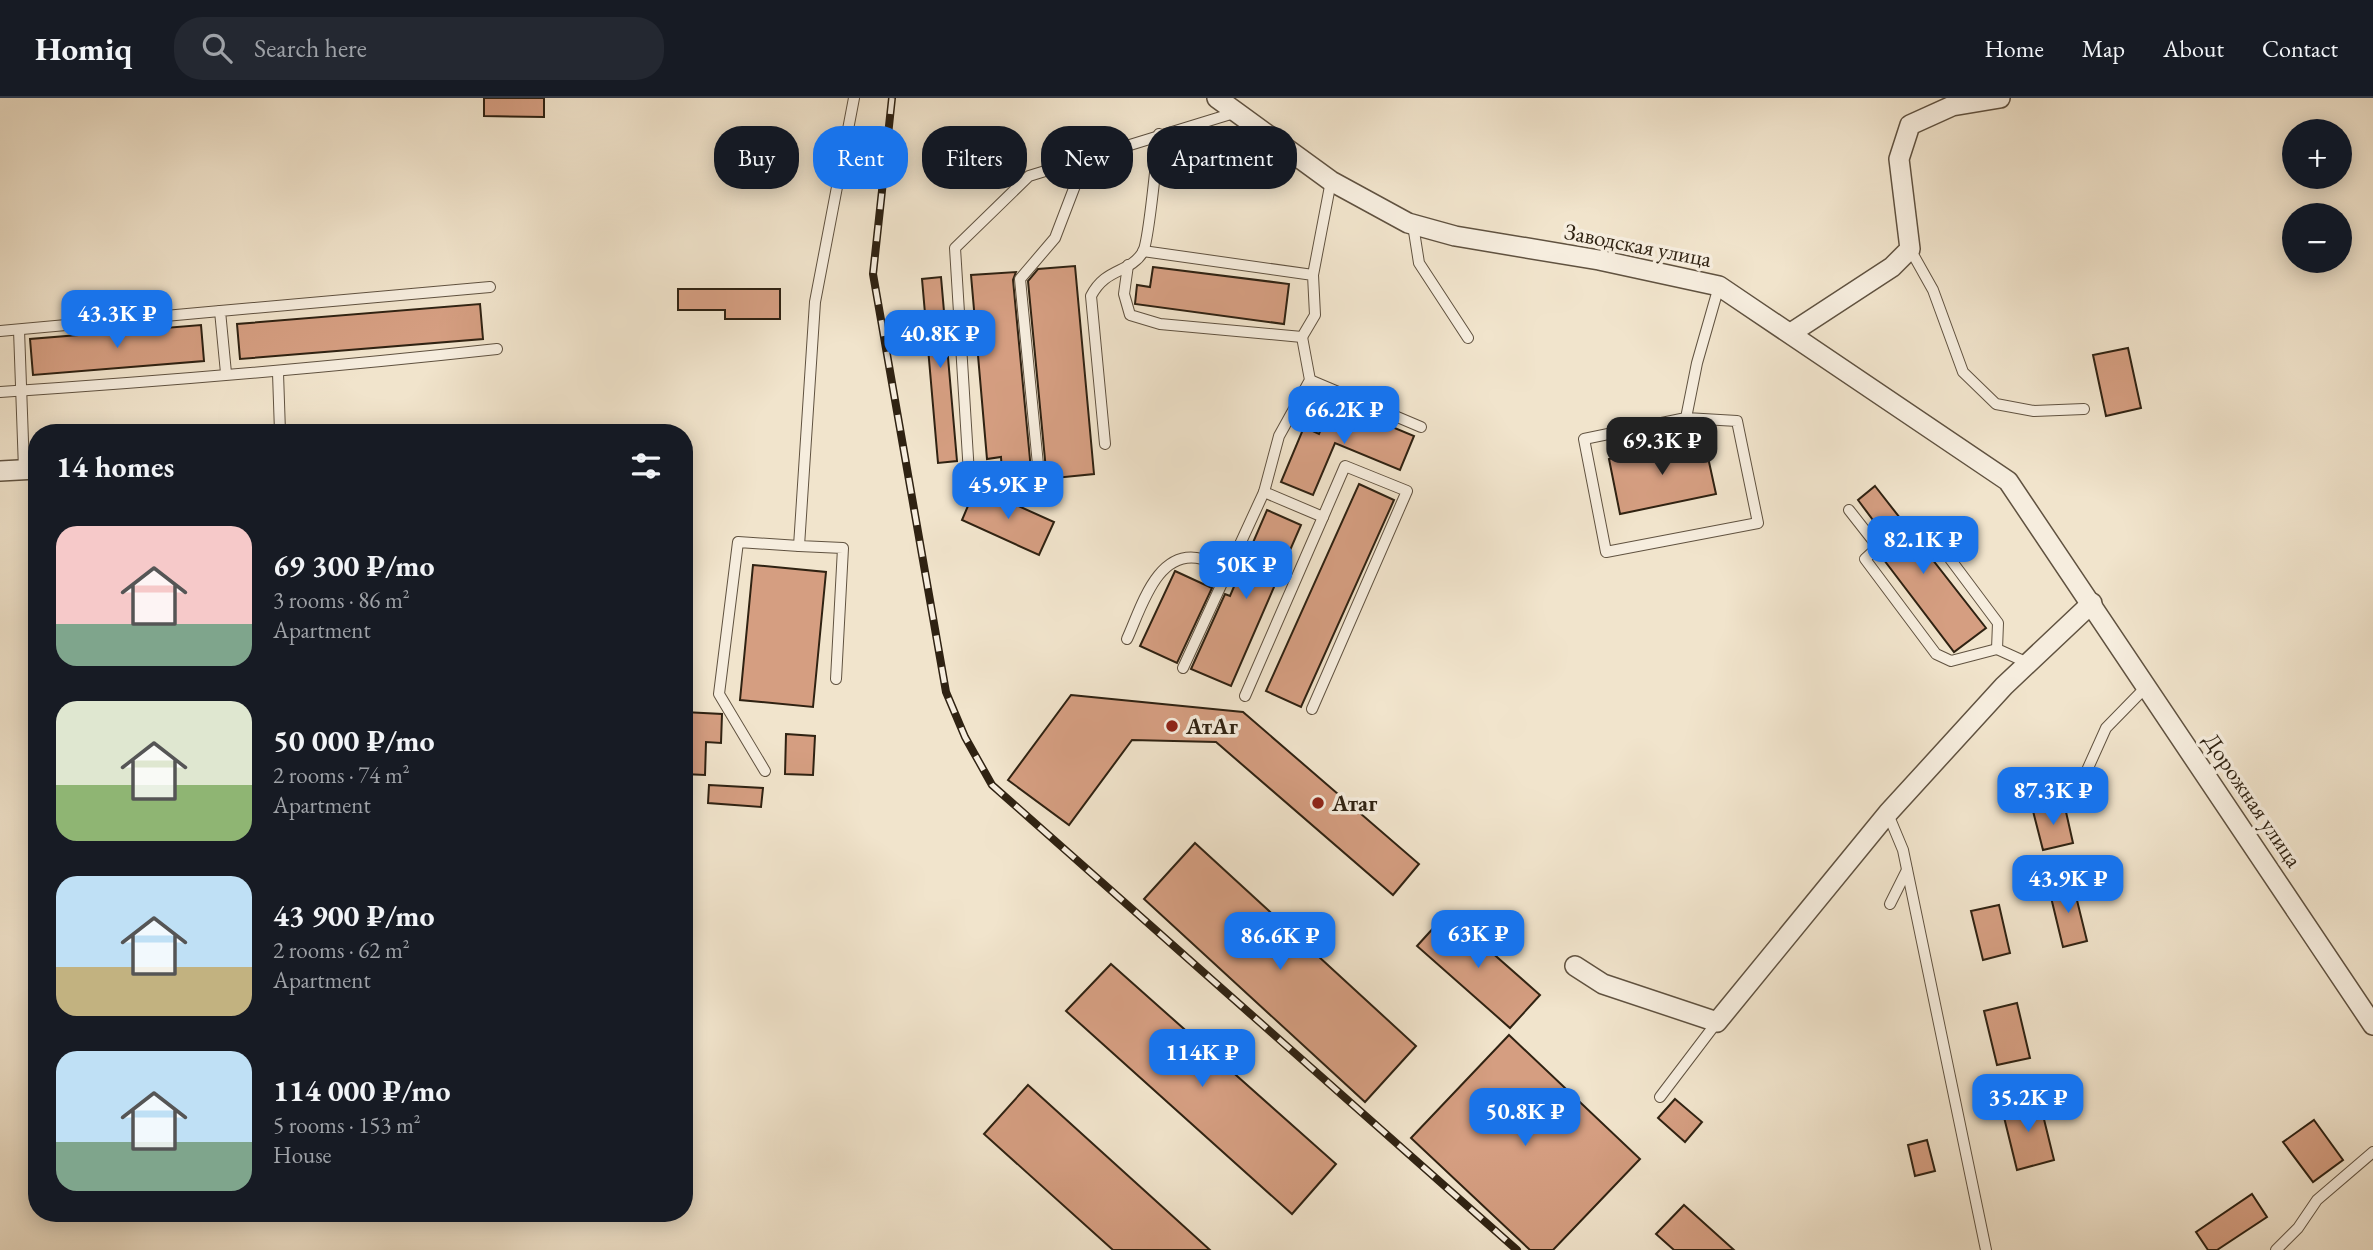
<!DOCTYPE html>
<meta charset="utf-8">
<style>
:root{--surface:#171b24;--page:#242831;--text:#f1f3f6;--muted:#9ea1a6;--line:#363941;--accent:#1a73e8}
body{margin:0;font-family:"EB Garamond",serif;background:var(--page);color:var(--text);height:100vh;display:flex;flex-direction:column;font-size:26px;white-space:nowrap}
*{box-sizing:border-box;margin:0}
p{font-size:23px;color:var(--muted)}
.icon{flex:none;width:38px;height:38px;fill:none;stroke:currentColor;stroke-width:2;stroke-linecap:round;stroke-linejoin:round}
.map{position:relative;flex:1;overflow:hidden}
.details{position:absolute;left:28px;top:326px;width:665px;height:798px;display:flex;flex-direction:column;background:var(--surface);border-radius:28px;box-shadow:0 4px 18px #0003}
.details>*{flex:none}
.guide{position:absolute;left:714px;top:28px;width:665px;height:63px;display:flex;gap:14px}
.fabs{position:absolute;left:2282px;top:21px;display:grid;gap:14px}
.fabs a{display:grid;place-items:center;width:70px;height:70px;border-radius:50%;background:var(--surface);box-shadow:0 4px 18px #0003;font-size:35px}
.price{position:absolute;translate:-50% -60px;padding:0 16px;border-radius:14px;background:var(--accent);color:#fff;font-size:23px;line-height:46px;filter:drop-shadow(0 2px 4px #0008)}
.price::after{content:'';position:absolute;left:50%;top:42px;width:21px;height:16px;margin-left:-10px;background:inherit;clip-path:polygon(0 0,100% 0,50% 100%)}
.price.current{background:#222;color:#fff}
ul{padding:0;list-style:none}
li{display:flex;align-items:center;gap:21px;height:175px;padding:0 28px}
li span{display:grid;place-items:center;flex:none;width:196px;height:140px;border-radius:21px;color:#555}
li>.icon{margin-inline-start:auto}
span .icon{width:84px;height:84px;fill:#fffc;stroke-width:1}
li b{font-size:30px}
h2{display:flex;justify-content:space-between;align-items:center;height:84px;padding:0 28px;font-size:30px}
.tag{padding:0 24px;border-radius:28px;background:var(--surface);box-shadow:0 4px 18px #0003;font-size:24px;line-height:63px}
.tag.current{background:var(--accent);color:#fff}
header{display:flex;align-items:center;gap:42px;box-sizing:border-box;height:98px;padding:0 35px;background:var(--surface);border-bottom:2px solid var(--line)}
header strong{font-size:33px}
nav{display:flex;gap:38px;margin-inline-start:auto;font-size:24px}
.search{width:490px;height:63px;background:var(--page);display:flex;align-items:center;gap:18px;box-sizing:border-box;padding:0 24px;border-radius:28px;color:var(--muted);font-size:26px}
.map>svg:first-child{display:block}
</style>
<header>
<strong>Homiq</strong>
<div class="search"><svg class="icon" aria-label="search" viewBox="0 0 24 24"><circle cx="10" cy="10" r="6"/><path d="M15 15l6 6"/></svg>Search here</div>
<nav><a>Home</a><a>Map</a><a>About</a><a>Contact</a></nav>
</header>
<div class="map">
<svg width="2373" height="1152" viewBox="0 0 2373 1152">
<rect width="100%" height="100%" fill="#f1e4cc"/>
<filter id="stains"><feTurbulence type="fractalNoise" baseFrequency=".00286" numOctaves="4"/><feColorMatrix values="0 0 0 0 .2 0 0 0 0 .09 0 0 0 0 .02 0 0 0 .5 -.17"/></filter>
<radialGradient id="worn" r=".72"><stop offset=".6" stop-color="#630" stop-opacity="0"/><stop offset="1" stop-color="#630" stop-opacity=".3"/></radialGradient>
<g fill="#d59e81" stroke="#2f2212" stroke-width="2">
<path d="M484,0H544V19L484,18Z"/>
<path d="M1075,168L1094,376L1055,380L1054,371L1046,372L1028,183L1038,171Z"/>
<path d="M1153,169L1289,186L1284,226L1135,206L1137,187L1150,189Z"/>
<path d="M1016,174L1013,182L1031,372L1002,375L1001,359L987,361L971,177Z"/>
<path d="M941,179L957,363L938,365L922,181Z"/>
<path d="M678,191H780V221H725V212H678Z"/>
<path d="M480,206L483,241L240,261L237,226Z"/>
<path d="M201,227L204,263L33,277L30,241Z"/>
<path d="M2128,250L2141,310L2106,318L2093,257Z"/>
<path d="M1332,304L1414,338L1400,372L1335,345L1313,397L1281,384L1304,329L1319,336Z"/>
<path d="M1704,341L1716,396L1620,416L1609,361Z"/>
<path d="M1359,386L1394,402L1301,609L1266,593Z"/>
<path d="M1875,388L1986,530L1954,554L1884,462L1896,453L1858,402Z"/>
<path d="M976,389L1054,424L1039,457L962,422Z"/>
<path d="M1267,412L1301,427L1231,588L1191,571L1225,496L1230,498Z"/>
<path d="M753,467L826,474L813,609L740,602Z"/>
<path d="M1175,473L1212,490L1177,565L1140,548Z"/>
<path d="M1071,597L1243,614L1419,766L1393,797L1216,644L1132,642L1069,727L1008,682Z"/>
<path d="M684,614L722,616L721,645L706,644L705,677L684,676Z"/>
<path d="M786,636L815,638L813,677L785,676Z"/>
<path d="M709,687L763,690L761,709L708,705Z"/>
<path d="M2064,705L2073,745L2043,752L2033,713Z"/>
<path d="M1195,745L1416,948L1365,1004L1144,801Z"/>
<path d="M2073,786L2087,843L2063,849L2049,791Z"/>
<path d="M1999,807L2010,855L1983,862L1971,813Z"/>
<path d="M1447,815L1540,897L1510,930L1417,848Z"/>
<path d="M1111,866L1336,1066L1292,1116L1066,913Z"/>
<path d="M2017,905L2030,960L1997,967L1984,913Z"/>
<path d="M1509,937L1640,1061L1553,1152H1530L1411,1040Z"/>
<path d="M1028,987L1210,1152H1113L984,1036Z"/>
<path d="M1675,1001L1702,1024L1685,1044L1658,1020Z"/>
<path d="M2039,1001L2054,1062L2017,1072L2002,1011Z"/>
<path d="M2314,1022L2343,1062L2313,1084L2283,1044Z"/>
<path d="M1927,1042L1935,1073L1915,1078L1908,1047Z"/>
<path d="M2252,1096L2267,1119L2217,1152H2208L2196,1134Z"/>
<path d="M1684,1107L1734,1152H1674L1656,1136Z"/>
</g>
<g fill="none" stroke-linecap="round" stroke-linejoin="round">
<g stroke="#605240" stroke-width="12">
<g id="lane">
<path d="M1086,59L1055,140L1020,181L1039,377C1013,387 995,388 969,376L955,150L1029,78L1234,15"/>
<path d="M1413,127L1419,165L1468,240"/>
<path d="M1910,151L1933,192L1963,274L1996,306L2034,313L2084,311"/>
<path d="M1128,167L1124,196L1130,217L1160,226L1302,239L1315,217L1313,177L1143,153"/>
<path d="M1313,177L1331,83"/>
<path d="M19,232L24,371"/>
<path d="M0,233L220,213"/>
<path d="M1302,239L1310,282L1279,338L1264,394L1323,419L1345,368L1407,393L1312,611"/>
<path d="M226,275L220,213L490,189"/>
<path d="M278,275L280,334"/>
<path d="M1310,282L1421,329"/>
<path d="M0,294C166,283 332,269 497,251"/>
<path d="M1686,320L1737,323L1758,425L1606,454L1584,341L1686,320L1697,265L1719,188"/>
<path d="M1105,346L1091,198C1106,169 1129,176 1143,154C1149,142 1157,55 1159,36"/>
<path d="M1849,412L1878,449L1865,461L1936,556L1951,563L1997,551"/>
<path d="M1924,426L1998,525L1997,551L2028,565"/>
<path d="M1127,541C1141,511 1157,449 1202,461C1210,463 1218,470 1226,474"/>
<path d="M1183,570L1264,394"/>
<path d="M836,581L843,450L799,448L815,204L854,0"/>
<path d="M1245,598L1323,419"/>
<path d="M765,673L719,596L738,444L799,448"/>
<path d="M2075,699L2106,630L2147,588"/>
<path d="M1888,716L1903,752L1986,1152"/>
<path d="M1890,806L1907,772"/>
<path d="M1660,999L1717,924"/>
<path d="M2276,1152L2298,1130L2317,1102L2373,1054"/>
</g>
</g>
<g stroke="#605240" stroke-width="22">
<g id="street">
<path d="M1217,0L1331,83L1408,125L1455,138L1599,162L1719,188L2008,383L2373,927"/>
<path d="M1791,235L1892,169L1910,151L1899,61L1910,27L1952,8L2000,0"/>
<path d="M0,373L37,371"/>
<path d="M1575,868L1603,886L1717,924L1888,715L2004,588L2092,505"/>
</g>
</g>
<use href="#lane" stroke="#f6edde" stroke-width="10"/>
<use href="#street" stroke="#f6edde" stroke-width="19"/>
<g stroke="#2f2212" stroke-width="8">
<path id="rail" d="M892,0L873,176L946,594L965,639L992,687L1517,1152"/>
</g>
<use href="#rail" stroke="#f6edde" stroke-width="5" stroke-dasharray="16" stroke-linecap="butt"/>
</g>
<g fill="#8f2418" stroke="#f6edde" stroke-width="2.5">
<circle cx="1172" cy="628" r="7"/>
<circle cx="1318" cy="705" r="7"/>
</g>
<g text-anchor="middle" stroke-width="7" stroke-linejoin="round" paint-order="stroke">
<g font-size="23" fill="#2f2212" stroke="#f6edde">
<text transform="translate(1638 147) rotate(11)" y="8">Заводская улица</text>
<text transform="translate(2253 702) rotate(56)" y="8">Дорожная улица</text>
</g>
<g font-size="23" font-weight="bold" fill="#2f2212" stroke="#f6edde" text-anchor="start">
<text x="1186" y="636">АтАг</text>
<text x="1332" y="713">Атаг</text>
</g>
</g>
<rect width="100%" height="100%" filter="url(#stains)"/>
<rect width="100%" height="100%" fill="url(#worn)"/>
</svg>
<div class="fabs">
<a>+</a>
<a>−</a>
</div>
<b class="price" style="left:117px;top:252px">43.3K ₽</b>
<b class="price" style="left:940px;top:272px">40.8K ₽</b>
<b class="price" style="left:1344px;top:348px">66.2K ₽</b>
<b class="price current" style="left:1662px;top:379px">69.3K ₽</b>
<b class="price" style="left:1008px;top:423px">45.9K ₽</b>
<b class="price" style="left:1923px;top:478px">82.1K ₽</b>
<b class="price" style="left:1246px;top:503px">50K ₽</b>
<b class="price" style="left:2053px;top:729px">87.3K ₽</b>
<b class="price" style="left:2068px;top:817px">43.9K ₽</b>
<b class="price" style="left:1478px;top:872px">63K ₽</b>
<b class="price" style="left:1280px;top:874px">86.6K ₽</b>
<b class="price" style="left:1202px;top:991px">114K ₽</b>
<b class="price" style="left:2028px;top:1036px">35.2K ₽</b>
<b class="price" style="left:1525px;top:1050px">50.8K ₽</b>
<div class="guide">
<a class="tag">Buy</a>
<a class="tag current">Rent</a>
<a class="tag">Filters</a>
<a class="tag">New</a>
<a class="tag">Apartment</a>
</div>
<section class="details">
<h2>14 homes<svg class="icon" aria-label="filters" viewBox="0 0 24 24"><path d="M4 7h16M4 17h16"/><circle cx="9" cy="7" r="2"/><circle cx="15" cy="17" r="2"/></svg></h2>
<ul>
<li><span style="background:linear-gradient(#f6c9c9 70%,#7fa58c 0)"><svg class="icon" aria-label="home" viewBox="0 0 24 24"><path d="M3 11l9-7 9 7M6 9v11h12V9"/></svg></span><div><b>69 300 ₽/mo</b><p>3 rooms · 86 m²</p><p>Apartment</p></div></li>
<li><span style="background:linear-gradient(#dfe7d0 60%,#8fb573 0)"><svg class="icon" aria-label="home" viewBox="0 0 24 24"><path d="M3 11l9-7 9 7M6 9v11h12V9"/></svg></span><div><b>50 000 ₽/mo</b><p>2 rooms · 74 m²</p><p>Apartment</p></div></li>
<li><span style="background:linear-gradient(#bfe0f5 65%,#c2b280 0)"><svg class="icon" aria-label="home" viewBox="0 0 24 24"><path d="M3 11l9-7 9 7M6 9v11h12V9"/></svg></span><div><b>43 900 ₽/mo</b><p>2 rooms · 62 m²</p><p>Apartment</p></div></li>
<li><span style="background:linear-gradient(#bfe0f5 65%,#7fa58c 0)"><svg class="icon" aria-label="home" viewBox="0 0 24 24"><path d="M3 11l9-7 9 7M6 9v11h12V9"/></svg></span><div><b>114 000 ₽/mo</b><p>5 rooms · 153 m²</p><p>House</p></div></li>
</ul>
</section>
</div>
